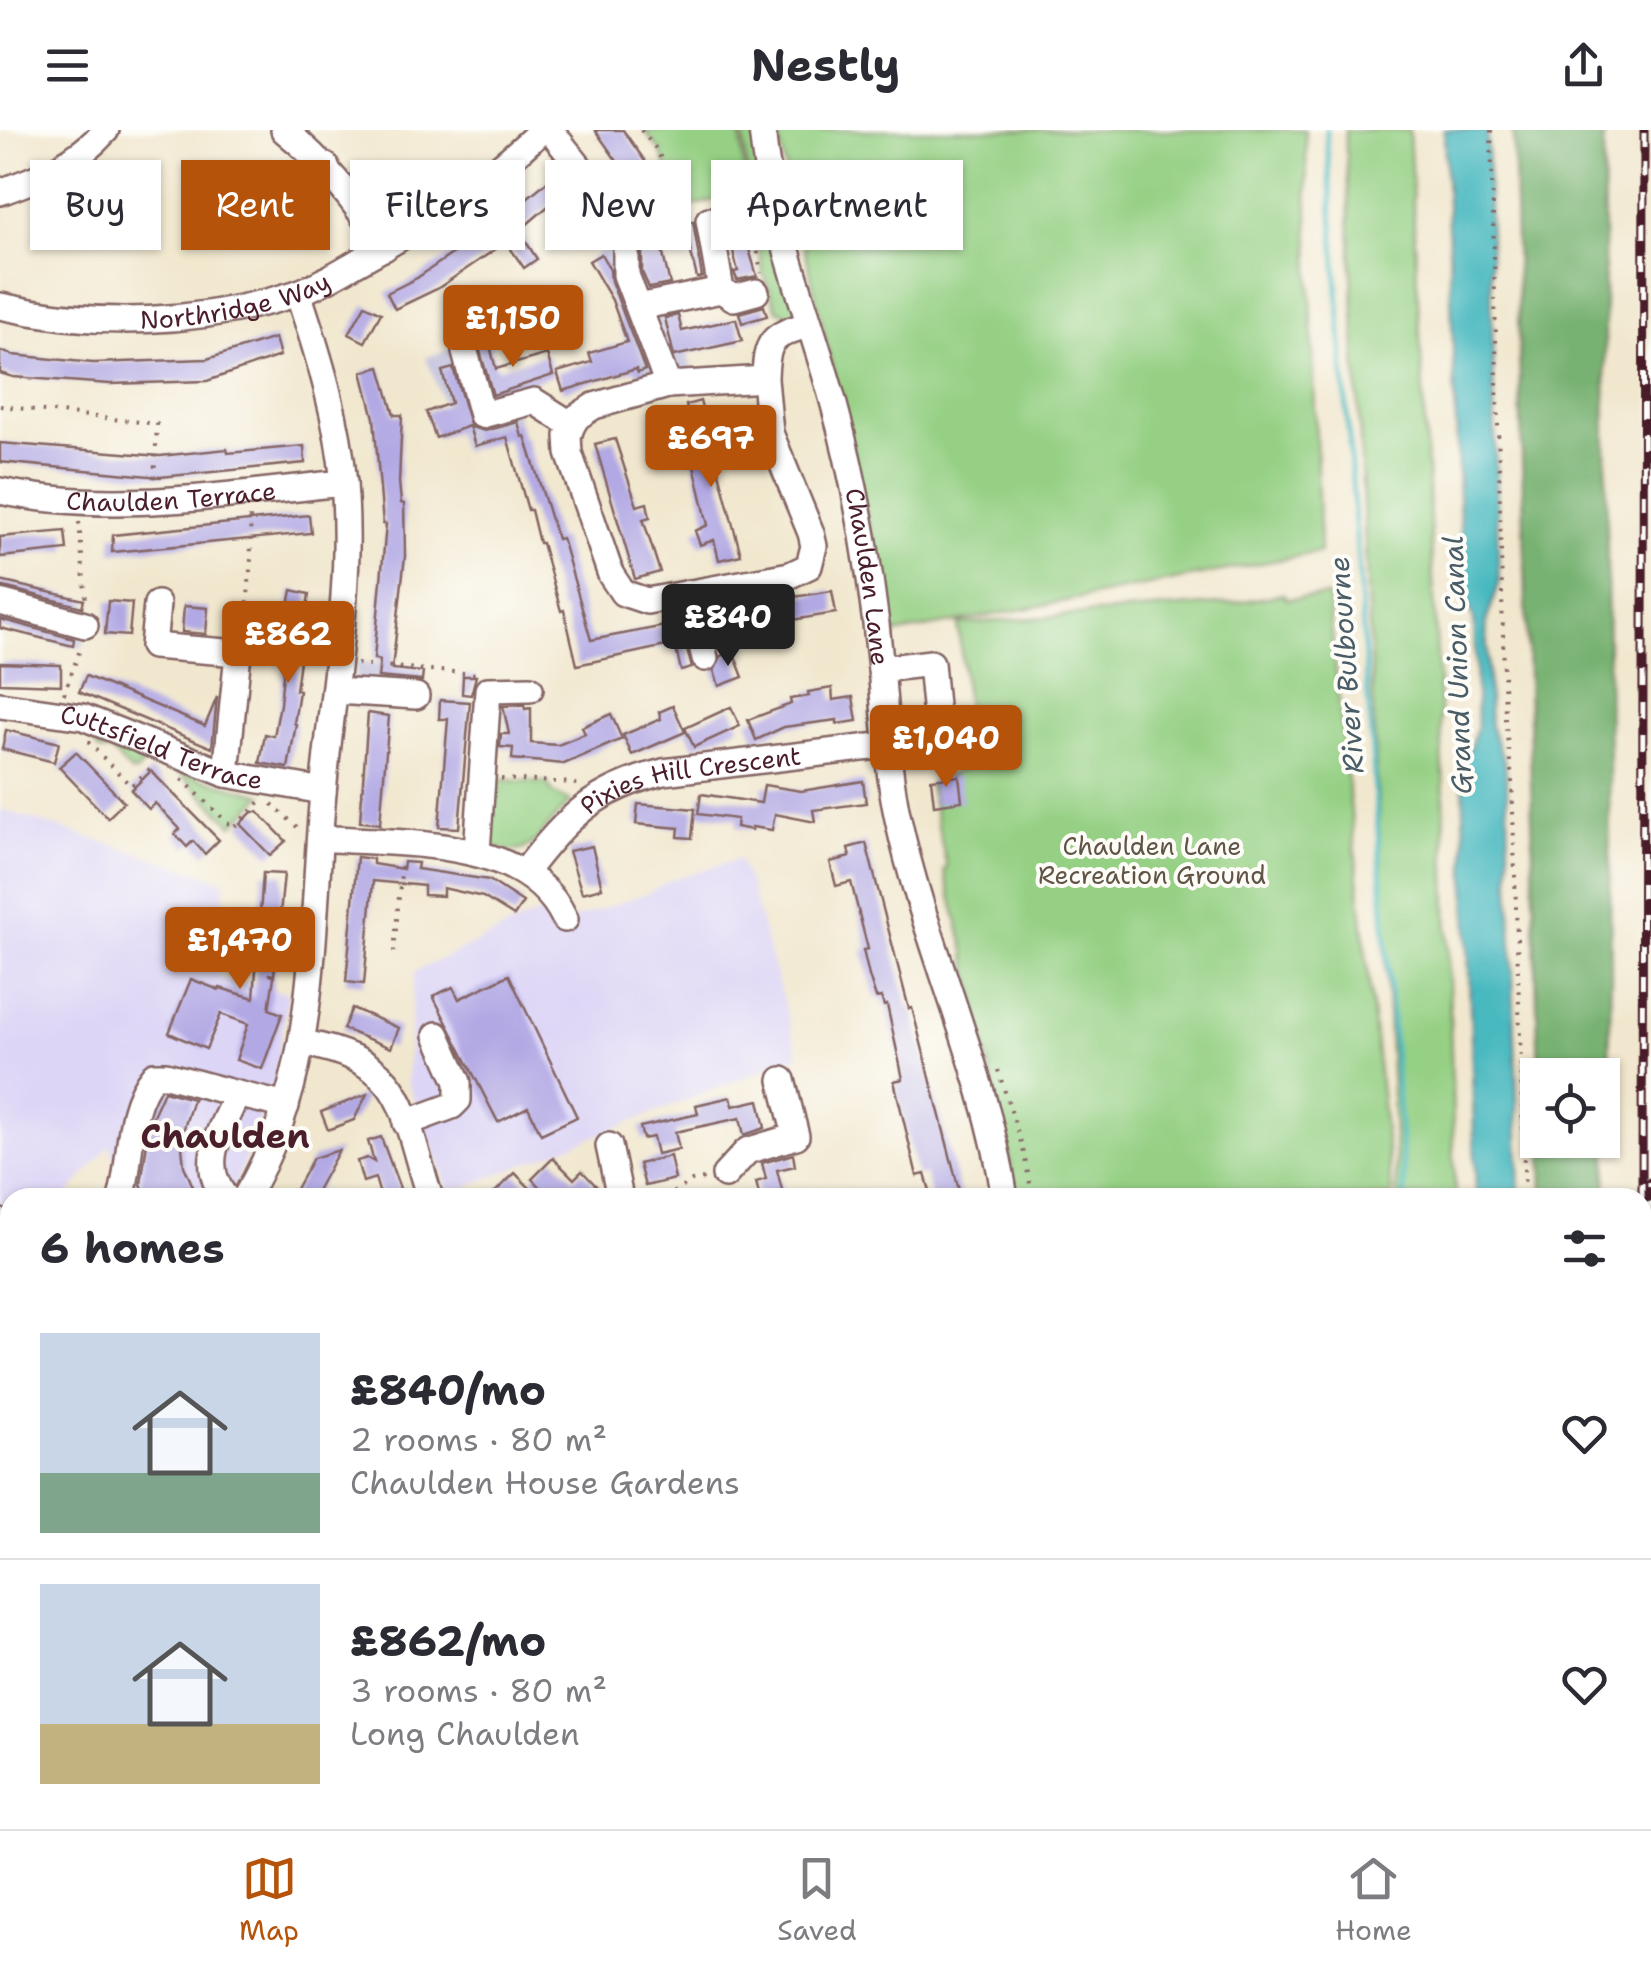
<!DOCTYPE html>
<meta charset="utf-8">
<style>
:root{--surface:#fff;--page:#f2f2f3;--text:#2b2b33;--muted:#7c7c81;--line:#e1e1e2;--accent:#b45309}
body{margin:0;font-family:"Shantell Sans",sans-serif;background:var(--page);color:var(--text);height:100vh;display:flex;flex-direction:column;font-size:38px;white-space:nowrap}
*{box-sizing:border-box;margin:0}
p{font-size:32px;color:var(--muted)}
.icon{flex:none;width:55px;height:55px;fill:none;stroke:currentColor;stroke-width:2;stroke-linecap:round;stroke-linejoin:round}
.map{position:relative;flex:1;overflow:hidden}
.details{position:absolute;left:0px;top:1058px;width:1652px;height:642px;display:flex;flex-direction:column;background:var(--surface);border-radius:30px 30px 0 0;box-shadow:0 2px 8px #0004}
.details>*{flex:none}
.top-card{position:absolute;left:30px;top:30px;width:1000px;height:90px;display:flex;gap:20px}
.tools{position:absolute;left:1520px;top:928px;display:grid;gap:20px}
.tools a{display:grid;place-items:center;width:100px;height:100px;border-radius:0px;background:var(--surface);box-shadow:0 2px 8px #0004;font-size:50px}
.price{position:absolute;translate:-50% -85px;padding:0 22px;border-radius:10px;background:var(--accent);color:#fff;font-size:32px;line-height:65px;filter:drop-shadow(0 2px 5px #0008)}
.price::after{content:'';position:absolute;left:50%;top:60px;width:30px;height:22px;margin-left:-15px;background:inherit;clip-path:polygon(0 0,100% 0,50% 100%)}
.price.on{background:#222;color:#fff}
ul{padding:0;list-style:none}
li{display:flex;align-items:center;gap:30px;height:250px;padding:0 40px}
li+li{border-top:2px solid var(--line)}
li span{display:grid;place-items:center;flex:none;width:280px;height:200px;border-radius:0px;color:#555}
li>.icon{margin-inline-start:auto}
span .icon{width:120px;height:120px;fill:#fffc;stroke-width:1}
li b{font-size:42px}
h2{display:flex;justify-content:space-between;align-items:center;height:120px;padding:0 40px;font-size:42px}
.chip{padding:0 35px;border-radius:0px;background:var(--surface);box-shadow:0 2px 8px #0004;font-size:35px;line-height:90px}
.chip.on{background:var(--accent);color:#fff}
header{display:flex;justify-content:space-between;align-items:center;height:130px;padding:0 40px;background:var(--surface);font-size:45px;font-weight:700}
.tabs{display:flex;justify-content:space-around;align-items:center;height:140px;border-top:2px solid var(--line);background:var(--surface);font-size:28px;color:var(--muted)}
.tabs a{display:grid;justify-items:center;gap:5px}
.tabs .on{color:var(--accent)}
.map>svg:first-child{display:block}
</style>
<header><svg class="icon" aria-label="menu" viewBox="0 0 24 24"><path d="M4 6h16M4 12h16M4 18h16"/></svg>Nestly<svg class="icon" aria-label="share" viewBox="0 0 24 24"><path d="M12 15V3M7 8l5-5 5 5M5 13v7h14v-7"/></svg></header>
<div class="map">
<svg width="1651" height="1699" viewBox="0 0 1651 1699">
<rect width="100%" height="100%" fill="#fdfcf7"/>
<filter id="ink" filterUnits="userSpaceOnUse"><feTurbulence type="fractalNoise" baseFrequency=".01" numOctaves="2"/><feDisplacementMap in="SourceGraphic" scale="20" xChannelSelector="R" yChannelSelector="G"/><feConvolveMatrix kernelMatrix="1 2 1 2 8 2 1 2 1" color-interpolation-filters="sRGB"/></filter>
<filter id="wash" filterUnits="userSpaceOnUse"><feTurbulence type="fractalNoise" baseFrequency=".0048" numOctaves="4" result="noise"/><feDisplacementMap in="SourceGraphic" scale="40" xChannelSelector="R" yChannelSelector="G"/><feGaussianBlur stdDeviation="2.25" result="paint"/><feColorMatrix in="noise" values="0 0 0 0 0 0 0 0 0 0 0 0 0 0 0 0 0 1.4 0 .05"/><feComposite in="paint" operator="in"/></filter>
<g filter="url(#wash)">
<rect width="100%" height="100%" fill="#f1e7ce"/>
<g fill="#ddd5f6">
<path d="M0,679L225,751L218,847L288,863L274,953L230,1067H126L110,1015L66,1067L10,1068V1137L7,1141L0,1136Z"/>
<path d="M739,729L750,755L799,926L450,1063L407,951L414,842L541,782L562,793L650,762L670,750Z"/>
</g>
<g fill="#c2c1dc">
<path d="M573,12L643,103L659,168L676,176L692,240L639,251L613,175L589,131L615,110Z"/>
<path d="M488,208L505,269L511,268L522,305L462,322L426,227Z"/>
<path d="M0,451L88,470L83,518L0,498Z"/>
<path d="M357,532L423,538L420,576L378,573L377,579L353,577Z"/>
</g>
<g fill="#95d084" stroke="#707858" stroke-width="2.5">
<path d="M644,0H740L746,61L686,78L660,21Z"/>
<path d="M743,0H755L762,55L749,60Z"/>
<path d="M777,0H1305L1320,422L894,504Z"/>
<path d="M1345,0H1409L1443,635L1455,1067H1397Z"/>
<path d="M762,61L800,190L777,180L763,143L749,65Z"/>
<path d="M1284,464L1286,469L1328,466L1392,1067H1017L963,812L944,740L947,738L929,655L973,634L958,494L1232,473Z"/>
<path d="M80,597L151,626L136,642H131L111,621H100Z"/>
<path d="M174,637L200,648L263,665L233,695Z"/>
<path d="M488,649L547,653L553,663L571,672C536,700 535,739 483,712Z"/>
<path d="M10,1600V1690H91L93,1699H0V1606Z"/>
</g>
<path fill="#78b272" stroke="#61684e" stroke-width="2.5" d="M1513,0H1603L1611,846L1606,1067H1543L1542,1010H1602V945H1539Z"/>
<path fill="#4ab9c0" stroke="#4a6c76" stroke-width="2.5" d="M1444,0H1487L1499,454L1486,492L1490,596L1505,633L1507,655L1520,1067H1476L1463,650L1466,627L1477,599L1474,490L1463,463Z"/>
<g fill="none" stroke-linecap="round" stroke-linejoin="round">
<path stroke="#4ab9c0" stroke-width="5" d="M1326,0L1405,1068"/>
</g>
<g id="blocks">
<g fill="#b2a9e4">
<path d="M595,0H623L688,92L693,91L702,147L697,148L688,110L661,116L670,154L649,158L642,142V118L646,117L643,103L664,98Z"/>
<path d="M561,40L573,55L519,101L537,129L524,138L506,112L437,159L395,179L387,163L417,148L493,96Z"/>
<path d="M737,79L757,146L737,150L734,142L738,141L723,82Z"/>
<path d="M601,124L610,140L611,151L645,240L638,243L636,239L563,261L557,242L592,232L589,223L627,212L612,170L589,131Z"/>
<path d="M365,175L381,183L365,212L349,204Z"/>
<path d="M764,176L767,186L742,193L739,183Z"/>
<path d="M678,185L682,201L736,189L742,211L674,226L665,188Z"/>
<path d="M275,208L280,226L207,251L110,254L13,247L0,243V221L13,225L93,233L207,229Z"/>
<path d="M488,208L496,239L547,224L553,245L493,265L477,211Z"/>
<path d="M380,237L394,285H402L399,352L401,373L404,374L405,426L392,539L423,542L422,551L378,547L380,530L374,529L386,394H383L374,288L362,242Z"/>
<path d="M453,238L471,297L485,301L518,292L522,307L525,306L557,409L562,408L591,510L670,495L669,491L678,488L692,538L681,541L675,514L577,535L564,480L561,481L542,413H539L531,380H528L507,307L475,316L469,296L436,308L426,282L451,273L442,241Z"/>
<path d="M700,271L741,425L719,430L714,410L700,415L695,401L708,395L691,323L697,321L686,275Z"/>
<path d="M615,309L637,376L647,373L650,387L643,389L660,442L635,449L595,314Z"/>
<path d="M0,313L160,326L227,319L228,323L304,316L305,333L160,347L0,332Z"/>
<path d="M309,385L311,403L112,422L113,405Z"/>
<path d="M65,401L67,420L0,427V407Z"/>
<path d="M0,451L84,470L82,477L0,456Z"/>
<path d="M292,460L309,464L296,560L299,561L294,593L296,594L288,638L260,633L265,604L274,606L280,574L285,525H283L289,492L286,491Z"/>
<path d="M832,461L836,483L735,499L731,477Z"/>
<path d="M108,471L132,473L129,506L105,504Z"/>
<path d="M184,476L208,478L206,504L182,502Z"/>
<path d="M0,489L74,509L73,516L0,498Z"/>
<path d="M733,521L743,547L719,556L714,541L721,526Z"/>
<path d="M0,533L61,535V555L0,553Z"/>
<path d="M86,546L205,596L217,567L212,618L79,562Z"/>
<path d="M463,546H476L471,565L462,564Z"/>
<path d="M832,558L833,570L853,567L857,591L837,594V590L784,597L756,610L748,590L791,574L790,569L809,566L808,562Z"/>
<path d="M440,570L470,572L459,698L439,697L448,589H439Z"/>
<path d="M524,575L525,579L531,578V613L558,615L585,604L582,597L611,584L622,609L564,634L512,629L513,618L500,617L501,604H509L503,576Z"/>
<path d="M673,576L685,602L632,625L623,605L661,589L659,582Z"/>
<path d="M731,577L740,596L694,617L685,598Z"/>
<path d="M368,583L389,586L380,694L360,692Z"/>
<path d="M6,600L59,613L54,632L2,619Z"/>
<path d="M76,622L124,672L108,688L59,637Z"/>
<path d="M151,641L219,710L205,724L193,711L187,717L175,704L180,699L155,673L149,679L131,660Z"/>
<path d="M959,646L962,671L934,675L931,649Z"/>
<path d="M863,651L866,673L813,680L815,692L775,684L772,700L752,697V700L736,697L737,689L698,684L701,664L761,673L764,655L801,661Z"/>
<path d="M638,674L695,679L692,708L678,707L679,698L636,694Z"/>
<path d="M252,682H258L286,711L270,725L240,694Z"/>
<path d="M866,713L909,879L912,878L961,1068H932L925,1044L917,1046L894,951L903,949L887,875L884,876L881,867L876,868L869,846L863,820L868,819L851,752L836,756L830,732L850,727L848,718Z"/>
<path d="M592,716L602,758L582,763L569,721Z"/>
<path d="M357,727L373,729V734L403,739L404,732L418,733L417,739L489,750L523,772L514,786L483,767L443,758V766L424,765V756L373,751L364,854L346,852Z"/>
<path d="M263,743L284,744L274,845L268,844L274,847L269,879L282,884L262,939L236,930L248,894L221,884L206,919L169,903L191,849L219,860L220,858L254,868Z"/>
<path d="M509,845L577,987L541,1004L528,977L498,992L433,866L453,857L459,869Z"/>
<path d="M352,878L399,898L391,918L343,899Z"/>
<path d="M164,961L193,969L181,1008L184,1036L198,1068H147L141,1054L150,992Z"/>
<path d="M367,964L354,990L328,1000L321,982Z"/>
<path d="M731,967L733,976L759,970L765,998L744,1005L740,988L675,1002L679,1019L657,1024L653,1007L643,1009L640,997L698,984L696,975Z"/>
<path d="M381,1007L402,1064L392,1068H381L375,1048L363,1052L357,1031L367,1028L374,1032L368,1011Z"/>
<path d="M339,1020L313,1068H291L313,1028Z"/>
<path d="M793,1024L795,1036L777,1040L784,1068H760L756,1052L766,1049L762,1033Z"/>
<path d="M670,1026L675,1049L645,1056L639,1034Z"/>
<path d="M553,1028L574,1049L582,1041L602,1062L603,1068H550L532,1049Z"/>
<path d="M515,1043L532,1060L524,1068H489Z"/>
</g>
</g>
</g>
<g filter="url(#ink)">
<use href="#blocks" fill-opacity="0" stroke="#846564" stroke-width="2.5"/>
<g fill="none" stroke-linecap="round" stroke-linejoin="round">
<g stroke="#846564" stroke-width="30">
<g id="minor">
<path d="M284,0C326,34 357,72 384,118"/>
<path d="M550,0L611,77L626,105V145L668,255"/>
<path id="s1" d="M762,0C771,94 808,180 833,271C857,357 872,449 881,539C886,589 887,640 898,689C926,818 985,937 1005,1068"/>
<path d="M0,62C42,47 76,34 106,0"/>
<path d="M204,94C270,89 277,80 326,36"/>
<path d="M721,160L734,168L756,162"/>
<path id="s2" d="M0,176C97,198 199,194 295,164C316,157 337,144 356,133C424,96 486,53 542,0"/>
<path d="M639,177L721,160L709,90"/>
<path d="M465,222L482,285L534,271L572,295"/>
<path d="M765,249L770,303L811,403L814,416L809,436L790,445L647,471L623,463L611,445L569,323L568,306L572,295L577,287L594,276L668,255L765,249C766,211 771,205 808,195"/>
<path id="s3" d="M0,361C113,385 230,364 344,353"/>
<path d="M689,463L705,528"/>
<path d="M0,472L85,495"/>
<path d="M157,474L153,516L238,523L226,644"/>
<path d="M881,539L931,533L937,597"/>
<path d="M335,561L416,566"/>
<path id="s4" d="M0,575L83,587L226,644L323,661"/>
<path d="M321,708C401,715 526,705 565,789"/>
<path d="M477,722L488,560L530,559"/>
<path id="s5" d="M525,742C566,687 596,659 663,642L887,615"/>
<path d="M303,913C408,932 401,979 430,1068"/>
<path d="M406,993L452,976L458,970V952L437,905"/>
<path d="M609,1016L620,1068"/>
<path d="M725,1045L747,1021L796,1006L782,950"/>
<path d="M121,1068C133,1028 125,979 154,945H166L237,964"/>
<path d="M226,1068C197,1034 222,998 237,964L286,976"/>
<path d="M245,1068C320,944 310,802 323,663C332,561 353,457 344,354C338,288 319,226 298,163"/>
<path d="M0,1092L9,1100"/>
<path d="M0,1254L10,1268"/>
<path d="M0,1298L10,1290"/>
<path d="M0,1498L10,1509"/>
<path d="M104,1690L105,1699"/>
<path d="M297,1690V1699"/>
<path d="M478,1690V1699"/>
<path d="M631,1690L636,1699"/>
<path d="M1025,1690L1034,1699"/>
<path d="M1141,1690L1142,1699"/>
<path d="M754,1695L756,1690"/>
</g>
</g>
<g stroke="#846564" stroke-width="4" stroke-dasharray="2.5 8" stroke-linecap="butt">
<path d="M641,0L657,20L685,83L689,81"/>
<path d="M1491,0L1505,589L1512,649L1525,1068"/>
<path d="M746,49L761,143"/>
<path d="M717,72L746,62"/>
<path d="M0,276L157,294L154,351"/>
<path d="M79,392L86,473"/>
<path d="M245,505L251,428L250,385"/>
<path d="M357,534L477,544"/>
<path d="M64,564L81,517"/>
<path d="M88,612L131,656L153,636"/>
<path d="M182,649L233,698L262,670"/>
<path d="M501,649L574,653L580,657"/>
<path d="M272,674L298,698"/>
<path d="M394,822L402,732"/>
<path d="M998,940L1023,1019L1033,1068"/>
<path d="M664,1068L692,1051L704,1049"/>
<path d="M0,1604L10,1598"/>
<path d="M268,1690L269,1699"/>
<path d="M825,1690L834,1699"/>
<path d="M1558,1690V1699"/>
</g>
<use href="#minor" stroke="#fff" stroke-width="25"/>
<g stroke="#4a1f2b" stroke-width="9">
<g id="rail">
<path d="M1642,1068L1644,0"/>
<path d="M1642,1357L1650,1052"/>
<path d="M1642,1649L1651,1387"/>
<path d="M1623,1699V1690"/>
<path d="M1640,1699V1690"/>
</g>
</g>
<use href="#rail" stroke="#fdfcf7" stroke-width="5" stroke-dasharray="15" stroke-linecap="butt"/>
</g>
</g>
<g text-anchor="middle" stroke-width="8" stroke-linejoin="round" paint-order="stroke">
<g font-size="25" fill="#4a1f2b" stroke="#fdfcf7">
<text dy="9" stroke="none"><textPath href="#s2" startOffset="238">Northridge Way</textPath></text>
<text dy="9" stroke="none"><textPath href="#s3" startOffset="172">Chaulden Terrace</textPath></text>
<text dy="9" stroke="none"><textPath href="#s1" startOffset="460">Chaulden Lane</textPath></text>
<text dy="9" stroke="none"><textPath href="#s4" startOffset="168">Cuttsfield Terrace</textPath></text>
<text dy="9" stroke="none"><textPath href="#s5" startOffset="200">Pixies Hill Crescent</textPath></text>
</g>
<g font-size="25" fill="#605446" stroke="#fdfcf7">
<text x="1152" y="725">Chaulden Lane<tspan x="1152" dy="29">Recreation Ground</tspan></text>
</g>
<g font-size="28" font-style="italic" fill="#4a5d67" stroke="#fdfcf7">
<text transform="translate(1346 535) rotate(-94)" y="10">River Bulbourne</text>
<text transform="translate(1457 535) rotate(-92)" y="10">Grand Union Canal</text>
</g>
<g font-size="35" font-weight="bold" fill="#4a1f2b" stroke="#fdfcf7">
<text x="225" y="1018">Chaulden</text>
</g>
</g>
</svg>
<div class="tools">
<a><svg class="icon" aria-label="locate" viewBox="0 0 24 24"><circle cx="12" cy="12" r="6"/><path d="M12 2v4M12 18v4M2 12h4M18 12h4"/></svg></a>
</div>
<b class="price" style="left:513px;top:240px">£1,150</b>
<b class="price" style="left:711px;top:360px">£697</b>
<b class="price on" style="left:728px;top:539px">£840</b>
<b class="price" style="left:288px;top:556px">£862</b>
<b class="price" style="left:946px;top:660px">£1,040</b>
<b class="price" style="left:240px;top:862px">£1,470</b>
<div class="top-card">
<a class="chip">Buy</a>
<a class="chip on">Rent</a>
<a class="chip">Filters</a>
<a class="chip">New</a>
<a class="chip">Apartment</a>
</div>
<section class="details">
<h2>6 homes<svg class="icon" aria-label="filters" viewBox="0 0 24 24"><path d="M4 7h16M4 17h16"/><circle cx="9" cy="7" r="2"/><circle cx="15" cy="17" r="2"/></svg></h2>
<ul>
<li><span style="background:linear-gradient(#c9d6e8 70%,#7fa58c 0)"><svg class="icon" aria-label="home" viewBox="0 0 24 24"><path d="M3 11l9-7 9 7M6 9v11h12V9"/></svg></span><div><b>£840/mo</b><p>2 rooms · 80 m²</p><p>Chaulden House Gardens</p></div><svg class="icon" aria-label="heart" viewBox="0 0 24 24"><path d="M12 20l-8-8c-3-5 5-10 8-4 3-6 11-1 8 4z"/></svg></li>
<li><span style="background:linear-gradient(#c9d6e8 70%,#c2b280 0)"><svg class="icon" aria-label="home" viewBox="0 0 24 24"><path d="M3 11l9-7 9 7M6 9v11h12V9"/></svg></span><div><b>£862/mo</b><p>3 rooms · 80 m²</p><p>Long Chaulden</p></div><svg class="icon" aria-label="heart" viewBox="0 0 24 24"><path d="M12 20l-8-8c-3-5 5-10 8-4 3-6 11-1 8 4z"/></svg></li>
</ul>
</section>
</div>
<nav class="tabs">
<a class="on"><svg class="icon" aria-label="map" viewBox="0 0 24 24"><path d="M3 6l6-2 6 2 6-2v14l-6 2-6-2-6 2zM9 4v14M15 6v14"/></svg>Map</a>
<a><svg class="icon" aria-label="saved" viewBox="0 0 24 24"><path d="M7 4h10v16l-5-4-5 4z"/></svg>Saved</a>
<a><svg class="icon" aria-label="home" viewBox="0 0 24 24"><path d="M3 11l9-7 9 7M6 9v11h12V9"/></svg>Home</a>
</nav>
